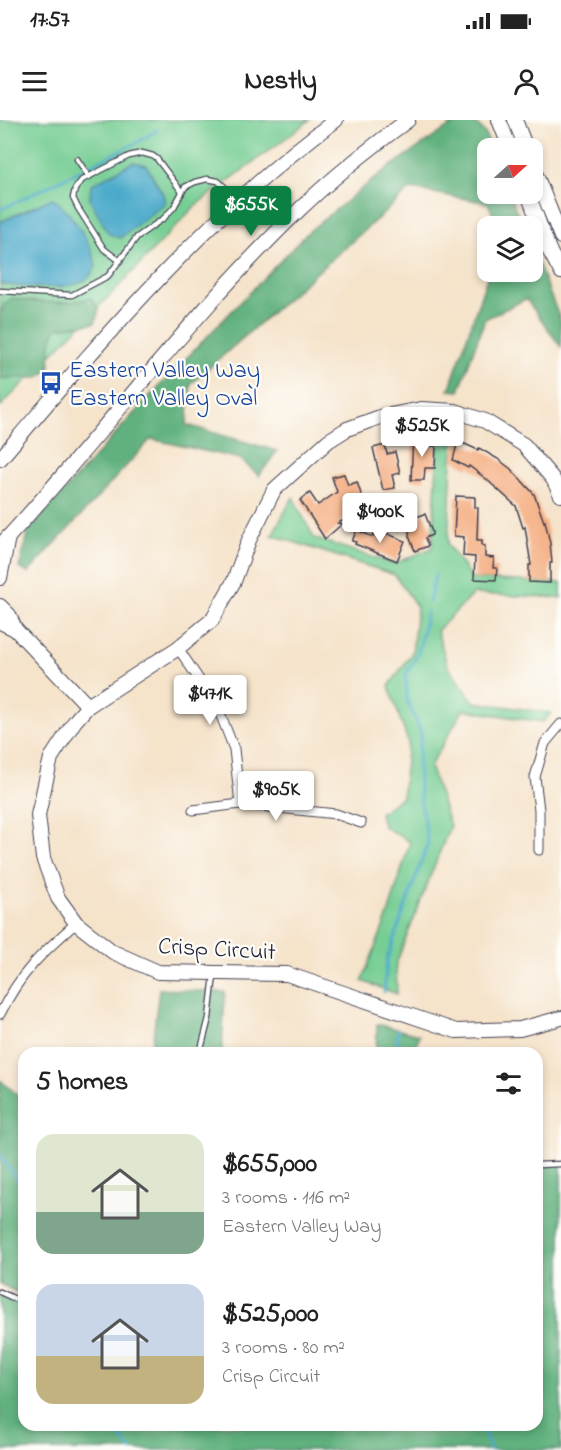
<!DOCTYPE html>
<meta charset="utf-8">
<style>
:root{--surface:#fff;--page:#f2f2f2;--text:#222;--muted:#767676;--accent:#0b8043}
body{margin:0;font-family:"Indie Flower",sans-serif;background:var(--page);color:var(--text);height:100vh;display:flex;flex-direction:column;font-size:22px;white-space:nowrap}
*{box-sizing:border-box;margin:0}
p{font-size:20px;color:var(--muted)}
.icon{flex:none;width:33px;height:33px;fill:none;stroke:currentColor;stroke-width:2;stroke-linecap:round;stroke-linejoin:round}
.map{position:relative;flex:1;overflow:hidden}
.details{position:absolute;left:18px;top:927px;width:525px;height:384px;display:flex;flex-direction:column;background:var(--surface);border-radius:18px;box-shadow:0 3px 9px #0003}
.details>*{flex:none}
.needle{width:39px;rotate:69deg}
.controls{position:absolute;left:477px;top:18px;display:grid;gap:12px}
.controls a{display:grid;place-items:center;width:66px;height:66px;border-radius:12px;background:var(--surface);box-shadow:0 3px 9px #0003;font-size:30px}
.price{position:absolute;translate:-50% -51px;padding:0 14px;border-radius:6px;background:#fff;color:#222;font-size:20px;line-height:39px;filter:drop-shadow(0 2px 3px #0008)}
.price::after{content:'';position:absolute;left:50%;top:36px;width:18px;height:14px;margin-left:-9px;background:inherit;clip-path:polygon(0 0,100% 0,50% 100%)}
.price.selected{background:var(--accent);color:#fff}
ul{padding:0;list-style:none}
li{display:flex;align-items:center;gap:18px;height:150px;padding:0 18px}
li span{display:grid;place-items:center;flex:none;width:168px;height:120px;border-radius:18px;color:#555}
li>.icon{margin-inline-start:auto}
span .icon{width:72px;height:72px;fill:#fffc;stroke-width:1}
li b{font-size:26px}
h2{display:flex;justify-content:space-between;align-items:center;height:72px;padding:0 18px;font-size:26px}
.status{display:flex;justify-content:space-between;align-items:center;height:42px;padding:0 30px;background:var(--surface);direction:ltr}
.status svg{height:16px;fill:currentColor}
header{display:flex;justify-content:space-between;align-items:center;height:78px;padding:0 18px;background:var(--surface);font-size:27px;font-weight:800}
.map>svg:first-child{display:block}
</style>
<div class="status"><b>17:57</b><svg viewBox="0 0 49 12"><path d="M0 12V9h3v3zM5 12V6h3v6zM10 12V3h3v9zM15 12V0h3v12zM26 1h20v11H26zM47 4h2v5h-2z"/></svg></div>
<header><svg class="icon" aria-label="menu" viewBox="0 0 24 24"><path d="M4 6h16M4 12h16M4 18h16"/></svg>Nestly<svg class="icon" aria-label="person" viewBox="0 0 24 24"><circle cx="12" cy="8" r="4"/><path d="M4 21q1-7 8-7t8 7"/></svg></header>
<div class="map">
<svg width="561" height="1330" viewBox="0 0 561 1330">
<rect width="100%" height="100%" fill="#fdfcf7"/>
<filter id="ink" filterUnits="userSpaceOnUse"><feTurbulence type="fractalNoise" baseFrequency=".0167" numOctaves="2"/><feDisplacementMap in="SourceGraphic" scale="12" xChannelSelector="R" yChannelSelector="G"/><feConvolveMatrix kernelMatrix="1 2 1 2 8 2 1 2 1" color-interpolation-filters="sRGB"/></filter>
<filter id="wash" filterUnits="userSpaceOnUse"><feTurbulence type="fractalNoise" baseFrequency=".008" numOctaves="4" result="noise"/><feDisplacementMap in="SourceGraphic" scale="24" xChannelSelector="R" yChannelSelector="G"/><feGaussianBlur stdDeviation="1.35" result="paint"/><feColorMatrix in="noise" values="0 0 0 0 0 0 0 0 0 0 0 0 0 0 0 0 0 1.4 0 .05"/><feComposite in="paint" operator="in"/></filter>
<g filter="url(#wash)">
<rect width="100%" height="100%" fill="#f5e3ca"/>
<g fill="#77ce94" stroke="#4c7868" stroke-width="1.5">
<path d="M0,0H310L196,85L121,164L0,287Z"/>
<path d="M439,309L455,312L452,339L448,425L472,459L561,463V478L473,474L437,511L448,547L474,582L551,593L543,602L463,590L430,646L450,706L396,844L397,874L362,861L388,795L410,722L383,706L380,693L402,677L408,622L389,566L412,533L417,487L395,455L272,415L293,377L314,418L394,444L432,428Z"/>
</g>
<g fill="#61b17e" stroke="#426a5c" stroke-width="1.5">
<path d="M459,0H472L485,13L491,28H488V74H509L523,106H498L488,83L411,69L191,264L187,305L277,331L259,356L240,339L151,319L28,453L19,448L29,410L145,281L308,112L385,50Z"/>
<path d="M533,131L561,202V227L526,179L485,199L459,271L449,270L489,152H532Z"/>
<path d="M12,178C37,183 65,185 91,178L99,190L95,203L58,208C46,222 53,233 49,250L37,258H3L0,257V194L5,184Z"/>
<path d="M159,869L225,872L222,933H151Z"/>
<path d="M377,904L419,915L414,933H376Z"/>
<path d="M0,960L24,980V1176L0,1164Z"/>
<path d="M561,1044V1330H0V1172L24,1183V1305H537V1045Z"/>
</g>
<g fill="#4caacb" stroke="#376683" stroke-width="1.5">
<path d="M133,42L146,45L163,74L165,83L120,118L109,114L90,80L91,65Z"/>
<path d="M53,78C73,96 90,119 96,146C94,150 91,155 88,158C72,172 21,167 0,164V102Z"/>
</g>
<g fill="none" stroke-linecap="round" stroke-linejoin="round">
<g stroke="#4caacb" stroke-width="3">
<path d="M0,90L140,21L157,10"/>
<path d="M429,482L435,455"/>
<path d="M384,872L387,839L428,723L420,678L418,648L421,613L407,580L406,554L418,534L427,492"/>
<path d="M398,910L397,922L404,933"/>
<path d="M0,1034L24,1071"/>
<path d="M111,1305L131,1330"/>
<path d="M481,1305L491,1330"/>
</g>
</g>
<g id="blocks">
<g fill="#f4a879">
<path d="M413,315L426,316L425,326H436L435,348H425L424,360H411Z"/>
<path d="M458,321L478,330L479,328L498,339L511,349L534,374L544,402L545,401L550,423L552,443H550V463L529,462V445H531L525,407L523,408L516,386L485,358L469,346L468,348L453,340Z"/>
<path d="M385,325L387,334L395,332L400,353L392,355L395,368L383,370L373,328Z"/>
<path d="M344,354L348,365L357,362L362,377L358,378L361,385L355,387L357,394L338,403L342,404L325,419L300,380L310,373L318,385L337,372L332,357Z"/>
<path d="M456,376L475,377V387L478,388L477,420H482V425L485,426V437L494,438L493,448H497L496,460L474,459L475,437L463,436L464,417L454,416Z"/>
<path d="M410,382L416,397L425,394L432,412V415L425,418L428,426L415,431L409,416Z"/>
<path d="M376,409L405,421L397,441L355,424L356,422L352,421L357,410L373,417Z"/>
</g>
</g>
</g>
<g filter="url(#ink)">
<use href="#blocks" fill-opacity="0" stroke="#423f50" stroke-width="1.5"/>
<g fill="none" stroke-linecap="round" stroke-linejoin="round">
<g stroke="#423f50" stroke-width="7">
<g id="lane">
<path d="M77,39L89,57"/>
<path d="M120,141L104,129L78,88L73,78L75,69L82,60L129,36L142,33L153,36L157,39L182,72"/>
<path d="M0,171L72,175L108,156L137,117L164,98L174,87L185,67L195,62L207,59L218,61L237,78"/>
<path d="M200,933L209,898L214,855"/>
<path d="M537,1045L561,1044"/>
<path d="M0,1172L24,1183"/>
</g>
</g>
<g stroke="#423f50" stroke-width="11">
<g id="street">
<path d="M178,528L218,588L234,629L240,684"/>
<path d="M193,690L240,684L336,694L361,703"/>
<path d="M539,730V690L535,657L545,623L561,604"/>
<path d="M0,894C21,852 41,834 76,803"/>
</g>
</g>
<g stroke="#423f50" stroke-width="16">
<g id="secondary">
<path d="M499,0L510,28"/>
<path d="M515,0L526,28"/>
<path d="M532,45L561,117"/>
<path d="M528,74L550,132L561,152"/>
<path d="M0,339C104,217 206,95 336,0"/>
<path d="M561,375L553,359L524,325L485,301L455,291L421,289L380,297L347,309L328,321L274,370L249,420L234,461L212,500L178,528L88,586L75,601L51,638L38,695L43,738L58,778L76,803L113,832L158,852L287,854L456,911L520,909L561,898"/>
<path d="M0,426C102,316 191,194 299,90C333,57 370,28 408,0"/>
<path d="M0,458L8,417"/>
<path d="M0,486L9,495L15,509"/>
<path d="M0,502L15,509L88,586"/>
</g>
</g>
<use href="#lane" stroke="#fff" stroke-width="4.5"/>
<use href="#street" stroke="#fff" stroke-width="9"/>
<use href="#secondary" stroke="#fff" stroke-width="14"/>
</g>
</g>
<defs>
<g id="bus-bare" transform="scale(1.8)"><path d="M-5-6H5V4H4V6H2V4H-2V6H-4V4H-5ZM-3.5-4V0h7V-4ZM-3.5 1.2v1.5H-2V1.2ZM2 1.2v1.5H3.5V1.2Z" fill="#1a4fb4" stroke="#fdfcf7" stroke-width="2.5" paint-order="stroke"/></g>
</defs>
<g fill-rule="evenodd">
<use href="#bus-bare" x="51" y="263"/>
</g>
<g text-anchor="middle" stroke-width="4.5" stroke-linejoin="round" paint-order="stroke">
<g font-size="24" fill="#164399" stroke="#fdfcf7" text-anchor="start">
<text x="69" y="257">Eastern Valley Way<tspan x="69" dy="28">Eastern Valley Oval</tspan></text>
</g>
<g font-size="24" fill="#22223b" stroke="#fdfcf7">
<text transform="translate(217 828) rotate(3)" y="8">Crisp Circuit</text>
</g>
</g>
</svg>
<div class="controls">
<a><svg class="needle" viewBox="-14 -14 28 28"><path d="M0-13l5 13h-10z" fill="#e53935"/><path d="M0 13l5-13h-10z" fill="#767676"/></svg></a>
<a><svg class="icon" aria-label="layers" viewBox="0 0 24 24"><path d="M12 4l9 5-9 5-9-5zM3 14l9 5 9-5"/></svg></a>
</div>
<b class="price selected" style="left:251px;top:117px">$655K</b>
<b class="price" style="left:422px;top:338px">$525K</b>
<b class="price" style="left:380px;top:424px">$400K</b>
<b class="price" style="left:210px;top:606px">$471K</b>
<b class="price" style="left:276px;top:702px">$905K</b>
<section class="details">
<h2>5 homes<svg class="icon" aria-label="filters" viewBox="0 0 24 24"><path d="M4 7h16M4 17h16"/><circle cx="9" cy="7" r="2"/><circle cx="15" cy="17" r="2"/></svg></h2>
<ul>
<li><span style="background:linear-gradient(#dfe7d0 65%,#7fa58c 0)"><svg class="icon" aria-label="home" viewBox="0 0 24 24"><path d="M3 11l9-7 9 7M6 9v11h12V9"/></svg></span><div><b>$655,000</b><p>3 rooms · 116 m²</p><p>Eastern Valley Way</p></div></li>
<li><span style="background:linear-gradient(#c9d6e8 60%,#c2b280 0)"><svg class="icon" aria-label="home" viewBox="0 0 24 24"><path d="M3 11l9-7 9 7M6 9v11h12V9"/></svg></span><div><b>$525,000</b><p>3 rooms · 80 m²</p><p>Crisp Circuit</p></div></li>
</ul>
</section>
</div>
